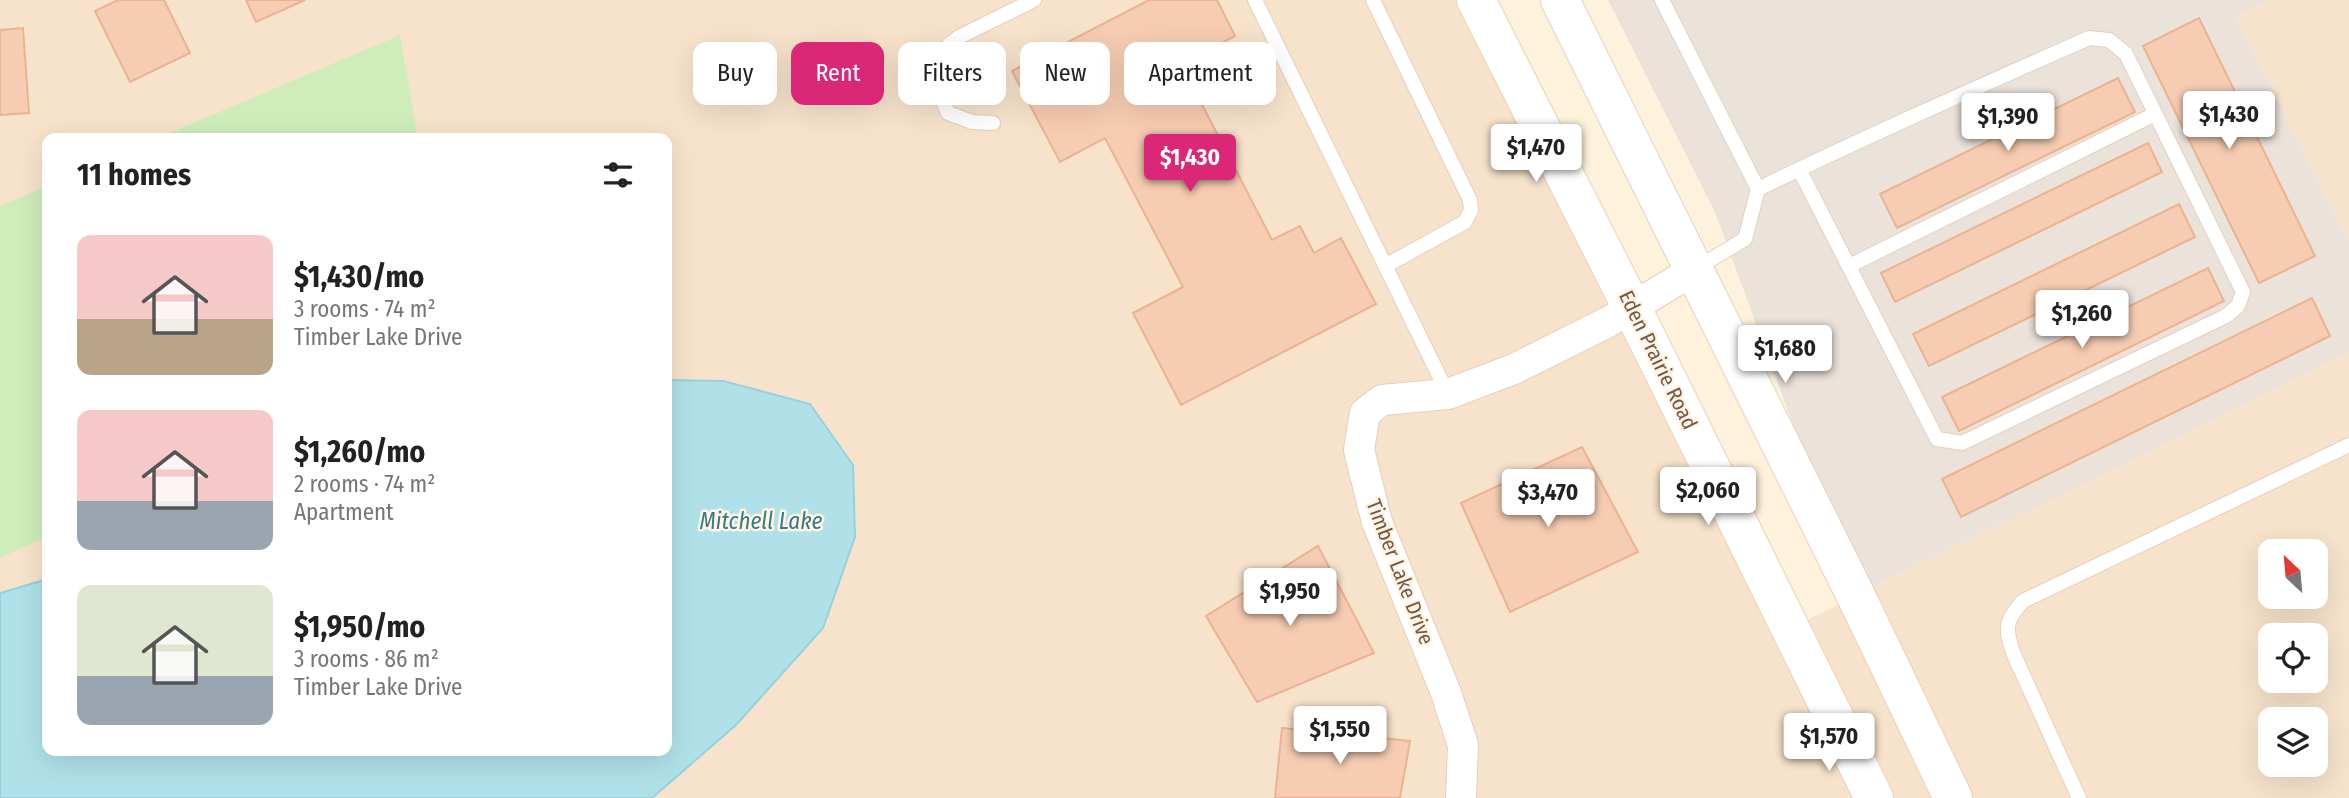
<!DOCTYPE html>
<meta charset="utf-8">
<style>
:root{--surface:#fff;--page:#f2f2f2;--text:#222;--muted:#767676;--accent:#db2777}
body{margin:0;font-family:"Fira Sans Condensed",sans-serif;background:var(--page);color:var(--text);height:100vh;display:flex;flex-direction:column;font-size:26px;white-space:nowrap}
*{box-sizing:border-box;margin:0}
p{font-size:23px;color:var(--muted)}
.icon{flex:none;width:38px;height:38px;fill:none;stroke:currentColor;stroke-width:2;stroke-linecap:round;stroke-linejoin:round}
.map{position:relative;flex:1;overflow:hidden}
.panel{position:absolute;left:42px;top:133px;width:630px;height:623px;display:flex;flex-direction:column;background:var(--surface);border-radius:14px;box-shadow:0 7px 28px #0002}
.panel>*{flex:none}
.guide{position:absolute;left:693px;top:42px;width:665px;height:63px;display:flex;gap:14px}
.needle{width:46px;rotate:334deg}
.buttons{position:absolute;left:2258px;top:539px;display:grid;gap:14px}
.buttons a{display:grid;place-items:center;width:70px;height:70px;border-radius:14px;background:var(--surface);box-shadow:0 7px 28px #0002;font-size:35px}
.price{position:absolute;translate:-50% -60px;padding:0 16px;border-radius:7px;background:#fff;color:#222;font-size:23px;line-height:46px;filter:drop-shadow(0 2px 4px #0008)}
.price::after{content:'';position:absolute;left:50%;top:42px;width:21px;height:16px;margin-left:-10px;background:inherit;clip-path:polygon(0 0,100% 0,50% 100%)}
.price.on{background:var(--accent);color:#fff}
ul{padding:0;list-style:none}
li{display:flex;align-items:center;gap:21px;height:175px;padding:0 35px}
li span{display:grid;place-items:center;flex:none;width:196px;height:140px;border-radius:14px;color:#555}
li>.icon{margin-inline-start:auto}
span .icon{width:84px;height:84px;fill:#fffc;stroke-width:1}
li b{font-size:30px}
h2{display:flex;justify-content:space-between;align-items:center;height:84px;padding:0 35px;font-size:30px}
.tag{padding:0 24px;border-radius:14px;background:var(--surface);box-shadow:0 7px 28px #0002;font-size:24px;line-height:63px}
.tag.on{background:var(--accent);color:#fff}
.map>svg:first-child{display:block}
</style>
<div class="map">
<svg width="2349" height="798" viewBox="0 0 2349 798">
<rect width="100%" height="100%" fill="#fef2dd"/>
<g fill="#f7e3cb" fill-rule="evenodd">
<path d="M0,0H1476L1791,628L2349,352V798H652L736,725L823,628L723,381L667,380V138H47V574L41,581L0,593ZM2270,551H2315V597H2270ZM2270,635H2315V681H2270ZM2270,719H2315V765H2270Z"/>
<path d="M2271,0H2349V241L2236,17Z"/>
</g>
<path fill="#ebe2da" d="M1608,0H2271L2236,17L2349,241V352L1856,596L1715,212Z"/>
<g fill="#cfedbb">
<path d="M400,35L418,138H158Z"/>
<path d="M47,186V536L0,558V206Z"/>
</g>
<path fill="#b0e1e9" stroke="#96d1dc" stroke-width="2" d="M667,380L723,381L810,404L853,465L855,537L823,628L736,725L652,798H0V593L41,581L47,574V751H667Z"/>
<g fill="#f6cdb2" stroke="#eab391" stroke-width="2">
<path d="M118,0H164L190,53L130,82L95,11Z"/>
<path d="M246,0H305L256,22Z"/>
<path d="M1149,0H1217L1235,36L1214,47L1227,74L1195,91L1272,240L1300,226L1314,253L1341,238L1376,304L1181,405L1133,313L1183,287L1105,138L1060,162L1012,71Z"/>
<path d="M2199,18L2315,256L2259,283L2143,46Z"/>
<path d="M23,28L29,113L0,115V30Z"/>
<path d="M2118,78L2135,112L1897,228L1880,194Z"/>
<path d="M2148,143L2162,172L1895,302L1881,273Z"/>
<path d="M2179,204L2195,237L1929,366L1913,334Z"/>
<path d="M2208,268L2224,301L1959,431L1942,397Z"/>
<path d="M2312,298L2330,336L1961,517L1942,479Z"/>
<path d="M1582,447L1638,552L1510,612L1461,503Z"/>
<path d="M1318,546L1374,653L1257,702L1206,616Z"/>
<path d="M1282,728L1410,741L1400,798H1275Z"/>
</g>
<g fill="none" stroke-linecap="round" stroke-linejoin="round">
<g stroke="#e5cfbc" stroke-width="16">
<g id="lane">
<path d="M1255,0L1448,394"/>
<path d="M1373,0L1470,200L1471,210L1465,222L1385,266"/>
<path d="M1662,0L1758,189L1745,239L1695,269"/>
<path d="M993,123L972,122L948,113L937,88L936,55L959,37L1034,0"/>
<path d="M1758,189C1867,136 1978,87 2089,38L2109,40L2126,54L2243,292L2238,306L2226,316L1962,443L1937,439L1799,169"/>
<path d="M1849,266L2155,114"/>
<path d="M2079,798L2014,655C2005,629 2004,622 2023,601L2349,445"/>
</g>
</g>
<g stroke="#e5cfbc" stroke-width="32">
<path id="street" d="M1461,798L1463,745L1446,693L1377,522L1359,450L1365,413L1382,400L1448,394L1514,369L1608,322L1694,270"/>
</g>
<g stroke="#ebd0b8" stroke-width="40">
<g id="secondary">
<path d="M1476,0L1632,308L1874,798"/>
<path d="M1560,0L1856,596L1953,798"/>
</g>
</g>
<use href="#lane" stroke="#fff" stroke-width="14"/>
<use href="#street" stroke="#fff" stroke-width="30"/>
<use href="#secondary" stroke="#fff" stroke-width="38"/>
</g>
<g text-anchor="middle" stroke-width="5" stroke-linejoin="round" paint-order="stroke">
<g font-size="21" fill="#765644" stroke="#fff5e5">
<text transform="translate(1658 360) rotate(64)" y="7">Eden Prairie Road</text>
<text transform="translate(1400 572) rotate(69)" y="7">Timber Lake Drive</text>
</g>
<g font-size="23" font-style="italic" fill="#397885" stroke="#fff5e5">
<text x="761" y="529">Mitchell Lake</text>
</g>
</g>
</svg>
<div class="buttons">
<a><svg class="needle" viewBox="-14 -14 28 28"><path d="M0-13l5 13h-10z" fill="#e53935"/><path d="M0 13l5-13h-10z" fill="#767676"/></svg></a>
<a><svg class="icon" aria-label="locate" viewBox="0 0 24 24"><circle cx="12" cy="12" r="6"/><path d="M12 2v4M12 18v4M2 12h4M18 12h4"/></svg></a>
<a><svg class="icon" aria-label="layers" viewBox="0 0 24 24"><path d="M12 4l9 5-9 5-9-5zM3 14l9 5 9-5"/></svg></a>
</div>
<b class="price" style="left:2229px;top:151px">$1,430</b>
<b class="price" style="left:2008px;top:153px">$1,390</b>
<b class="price" style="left:1536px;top:184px">$1,470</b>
<b class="price on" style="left:1190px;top:194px">$1,430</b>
<b class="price" style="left:2082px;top:350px">$1,260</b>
<b class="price" style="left:1785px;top:385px">$1,680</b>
<b class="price" style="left:1708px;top:527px">$2,060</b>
<b class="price" style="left:1548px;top:529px">$3,470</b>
<b class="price" style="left:1290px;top:628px">$1,950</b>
<b class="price" style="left:1340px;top:766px">$1,550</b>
<b class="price" style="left:1829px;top:773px">$1,570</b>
<div class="guide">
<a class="tag">Buy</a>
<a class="tag on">Rent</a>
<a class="tag">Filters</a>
<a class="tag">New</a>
<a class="tag">Apartment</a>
</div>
<section class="panel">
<h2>11 homes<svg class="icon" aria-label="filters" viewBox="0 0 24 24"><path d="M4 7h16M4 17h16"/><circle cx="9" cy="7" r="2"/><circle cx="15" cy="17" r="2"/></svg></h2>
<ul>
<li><span style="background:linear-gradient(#f6c9c9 60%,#b9a48a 0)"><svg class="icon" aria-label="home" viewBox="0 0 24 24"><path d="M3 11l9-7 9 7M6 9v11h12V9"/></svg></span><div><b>$1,430/mo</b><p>3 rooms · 74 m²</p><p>Timber Lake Drive</p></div></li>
<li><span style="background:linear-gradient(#f6c9c9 65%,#9aa5b1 0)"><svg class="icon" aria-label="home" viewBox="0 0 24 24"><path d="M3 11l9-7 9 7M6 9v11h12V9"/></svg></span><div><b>$1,260/mo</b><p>2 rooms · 74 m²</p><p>Apartment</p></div></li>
<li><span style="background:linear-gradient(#dfe7d0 65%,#9aa5b1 0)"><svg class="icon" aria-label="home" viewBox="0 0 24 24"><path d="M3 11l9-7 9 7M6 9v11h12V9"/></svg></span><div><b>$1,950/mo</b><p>3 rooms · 86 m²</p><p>Timber Lake Drive</p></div></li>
</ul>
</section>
</div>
